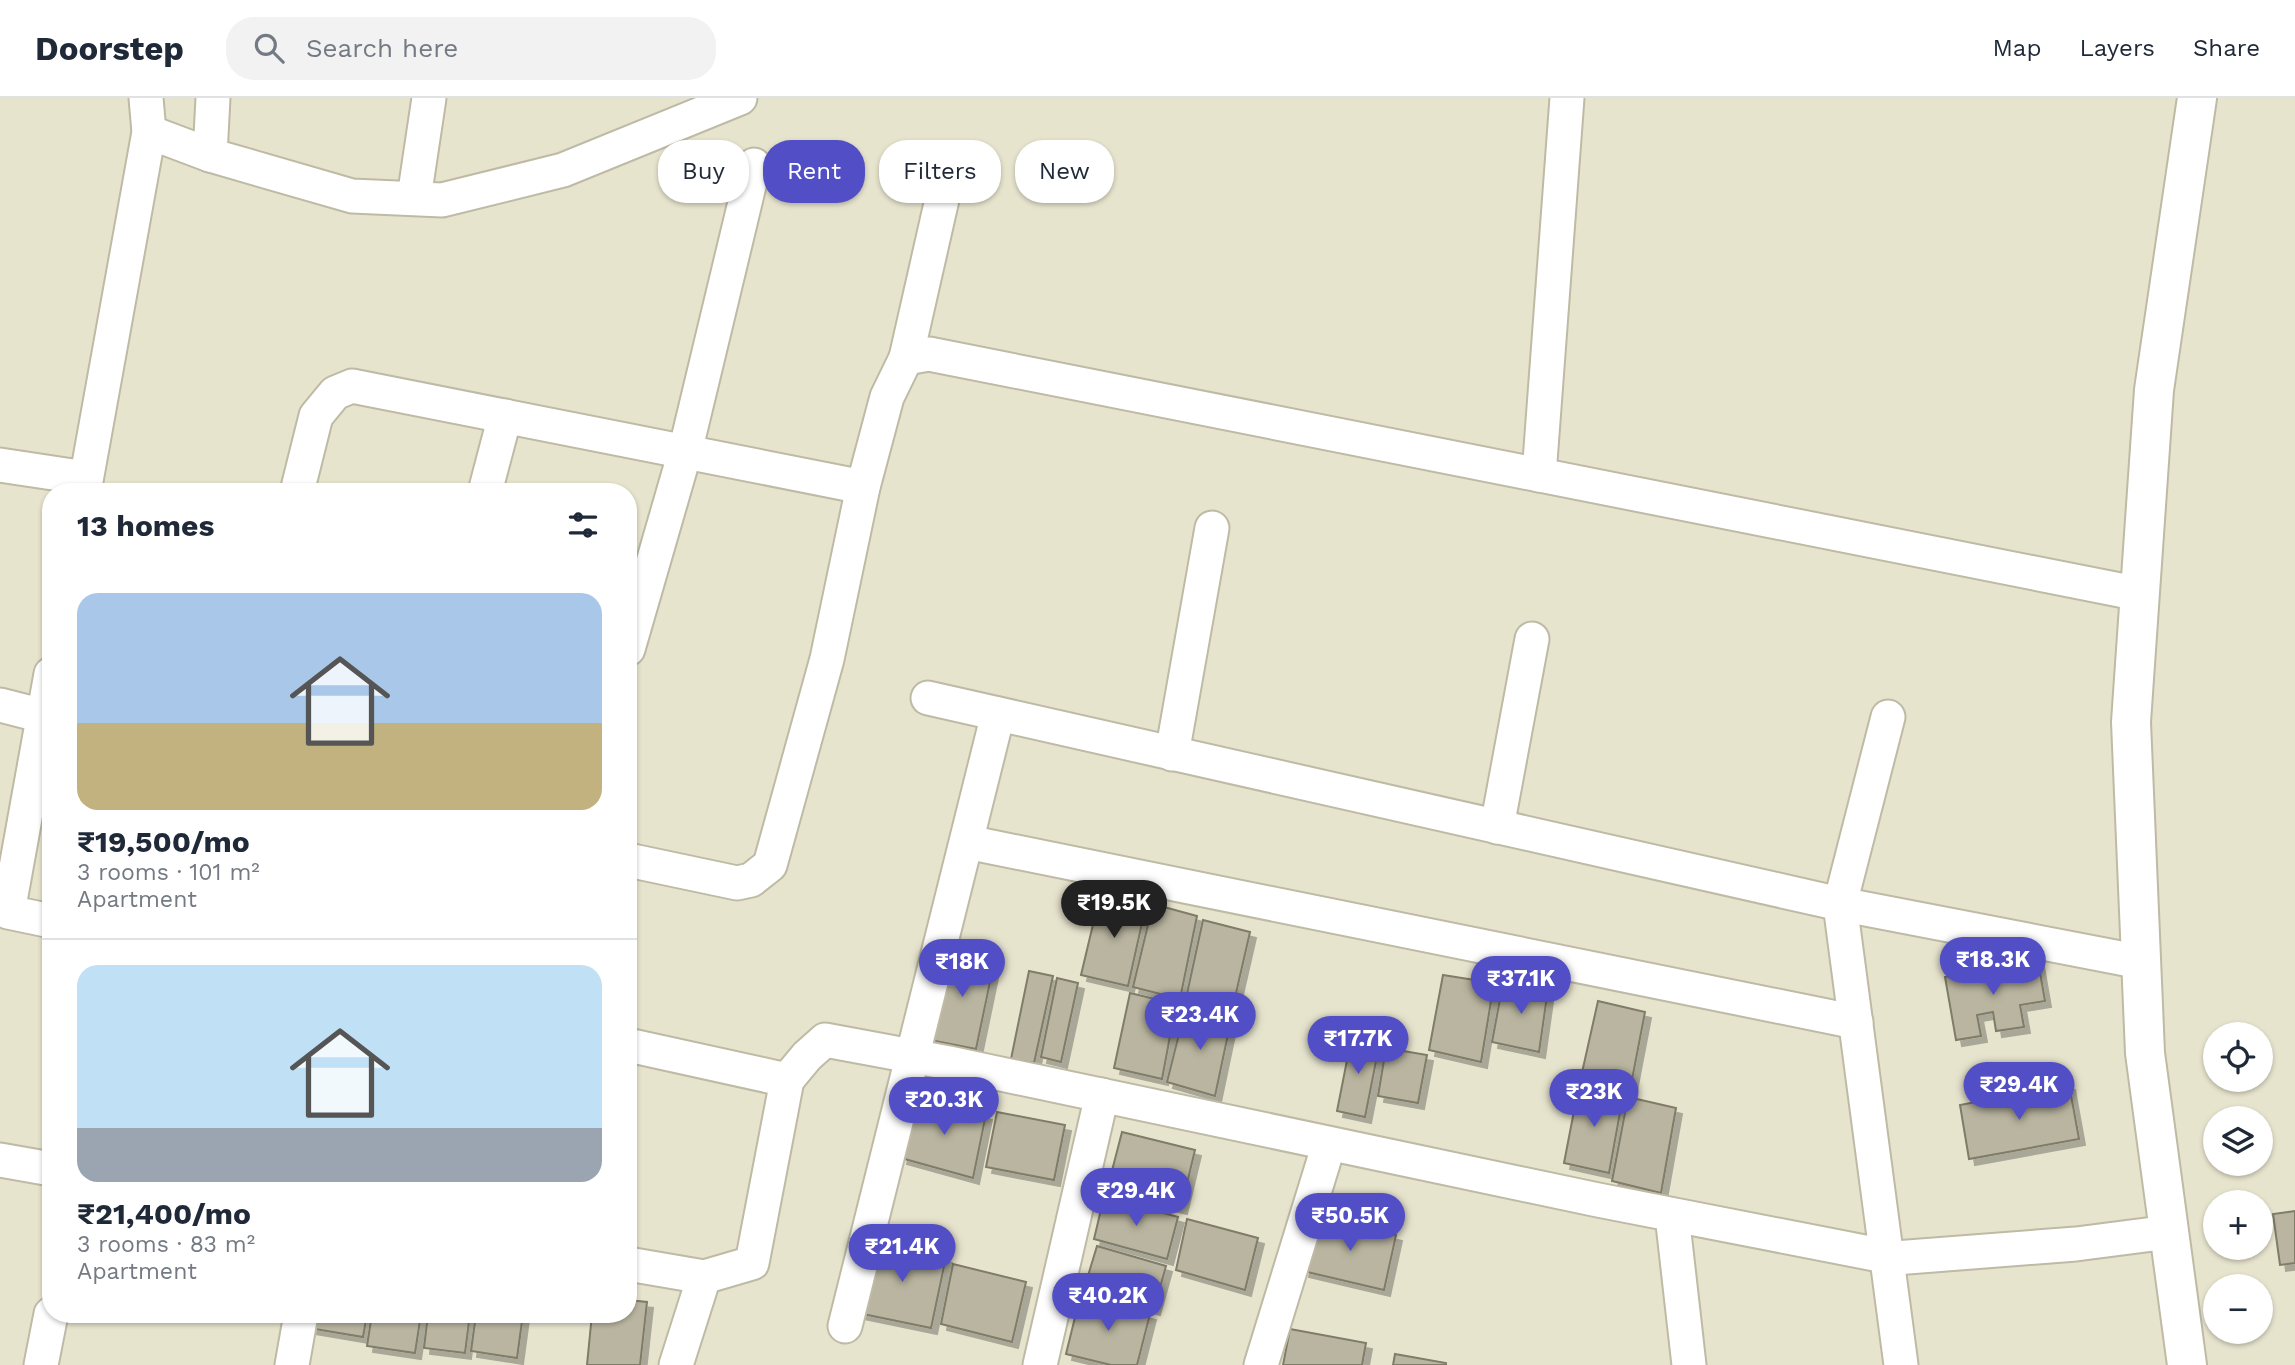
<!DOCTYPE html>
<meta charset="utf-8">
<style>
:root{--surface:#fff;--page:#f2f2f3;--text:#1f2937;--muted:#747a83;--line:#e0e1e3;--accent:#524fc6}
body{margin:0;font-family:"Work Sans",sans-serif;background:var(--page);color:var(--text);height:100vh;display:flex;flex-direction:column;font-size:26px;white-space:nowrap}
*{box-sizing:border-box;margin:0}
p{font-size:23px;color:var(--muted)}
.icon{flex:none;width:38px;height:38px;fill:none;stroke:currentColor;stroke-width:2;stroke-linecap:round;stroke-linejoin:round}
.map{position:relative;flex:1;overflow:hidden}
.details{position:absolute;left:42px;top:385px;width:595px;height:840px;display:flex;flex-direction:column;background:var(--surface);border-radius:28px;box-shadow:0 2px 5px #0004}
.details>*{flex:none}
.hud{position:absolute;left:658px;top:42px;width:665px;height:63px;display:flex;gap:14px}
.tools{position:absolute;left:2203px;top:924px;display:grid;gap:14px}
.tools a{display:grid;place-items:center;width:70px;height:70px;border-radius:50%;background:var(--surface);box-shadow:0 2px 5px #0004;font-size:35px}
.price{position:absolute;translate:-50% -60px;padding:0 16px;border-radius:24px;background:var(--accent);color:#fff;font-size:23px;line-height:46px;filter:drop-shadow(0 2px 4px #0008)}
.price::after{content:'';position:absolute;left:50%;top:42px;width:21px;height:16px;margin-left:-10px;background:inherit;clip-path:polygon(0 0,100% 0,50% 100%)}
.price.current{background:#222;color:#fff}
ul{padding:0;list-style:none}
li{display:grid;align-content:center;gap:14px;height:371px;padding:0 35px}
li+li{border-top:2px solid var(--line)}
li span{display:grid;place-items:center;height:217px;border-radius:21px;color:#555}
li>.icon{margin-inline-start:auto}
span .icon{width:126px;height:126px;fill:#fffc;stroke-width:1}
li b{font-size:30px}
h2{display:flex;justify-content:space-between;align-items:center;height:84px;padding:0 35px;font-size:30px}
.tag{padding:0 24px;border-radius:28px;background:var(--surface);box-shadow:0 2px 5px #0004;font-size:24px;line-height:63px}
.tag.current{background:var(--accent);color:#fff}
header{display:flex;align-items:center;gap:42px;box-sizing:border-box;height:98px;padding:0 35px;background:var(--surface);border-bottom:2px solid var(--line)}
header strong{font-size:33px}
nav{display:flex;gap:38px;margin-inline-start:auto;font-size:24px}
.search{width:490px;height:63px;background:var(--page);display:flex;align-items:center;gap:18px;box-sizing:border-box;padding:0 24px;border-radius:28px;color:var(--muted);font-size:26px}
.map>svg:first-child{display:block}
</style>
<header>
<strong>Doorstep</strong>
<div class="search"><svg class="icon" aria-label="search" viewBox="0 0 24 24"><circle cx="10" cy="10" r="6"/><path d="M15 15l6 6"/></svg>Search here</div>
<nav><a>Map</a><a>Layers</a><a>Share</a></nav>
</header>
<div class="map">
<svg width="2295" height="1267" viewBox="0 0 2295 1267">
<defs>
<filter id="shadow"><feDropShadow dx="6" dy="6" stdDeviation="0" flood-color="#0004"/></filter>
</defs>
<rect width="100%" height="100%" fill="#e7e4ce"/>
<g fill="#b9b5a0" stroke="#7f7b68" stroke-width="2" filter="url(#shadow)">
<path d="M1100,797L1146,807L1128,888L1081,877Z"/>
<path d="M1153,806L1197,818L1180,901L1133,889Z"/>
<path d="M1203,822L1250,834L1231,917L1185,905Z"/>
<path d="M949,851L995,860L976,951L930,942Z"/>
<path d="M2038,863L2045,903L2020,907L2024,929L1996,933L1993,914L1977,917L1981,938L1956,942L1945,879Z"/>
<path d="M1029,873L1053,878L1034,965L1011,961Z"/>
<path d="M1443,877L1494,885L1481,964L1429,952Z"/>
<path d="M1057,880L1078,885L1061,964L1041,959Z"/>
<path d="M1504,880L1548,891L1539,954L1492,944Z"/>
<path d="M1130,895L1176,906L1162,981L1114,970Z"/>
<path d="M1598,903L1645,914L1630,992L1581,979Z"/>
<path d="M1185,912L1231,922L1215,998L1167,984Z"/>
<path d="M1352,937L1380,943L1365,1019L1337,1013Z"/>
<path d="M1386,950L1427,957L1418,1005L1378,998Z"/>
<path d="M2069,986L2079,1041L1969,1061L1960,1007Z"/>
<path d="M1579,987L1623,998L1609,1075L1564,1065Z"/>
<path d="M915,999L986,1016L973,1080L901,1060Z"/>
<path d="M1628,999L1676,1010L1661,1095L1612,1083Z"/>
<path d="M997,1014L1065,1027L1054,1082L986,1069Z"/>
<path d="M1122,1034L1195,1052L1181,1110L1107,1092Z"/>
<path d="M1104,1099L1178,1119L1167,1161L1094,1141Z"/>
<path d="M2295,1113V1165L2280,1167L2273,1116Z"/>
<path d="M1316,1118L1396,1137L1384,1192L1303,1173Z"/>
<path d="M1187,1121L1258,1140L1245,1192L1176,1172Z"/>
<path d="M875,1140L946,1159L931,1230L858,1215Z"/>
<path d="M1097,1148L1166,1168L1154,1211L1084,1191Z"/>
<path d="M953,1166L1026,1184L1012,1244L941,1226Z"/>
<path d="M1080,1199L1150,1216L1137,1267H1111L1066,1256Z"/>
<path d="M628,1202L647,1204L640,1267H587L592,1216H628Z"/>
<path d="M311,1216H367L363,1239L309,1230Z"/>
<path d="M372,1216H421L415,1255L367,1248Z"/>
<path d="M428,1216H470L465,1255L424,1250Z"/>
<path d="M476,1216H523L517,1260L471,1253Z"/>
<path d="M1290,1231L1366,1245L1362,1267H1283Z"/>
<path d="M1395,1256L1446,1265V1267H1393Z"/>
</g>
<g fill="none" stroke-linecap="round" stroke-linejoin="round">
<g stroke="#bebaa5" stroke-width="37">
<g id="street">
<path d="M213,0L210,57L352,98L442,102L563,72L740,0"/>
<path d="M149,34L210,57"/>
<path d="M414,100L429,0"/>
<path d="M906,260L950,66"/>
<path d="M0,367L86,380"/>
<path d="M1539,377L1567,0"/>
<path d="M84,394L149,34L146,0"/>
<path d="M297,394L316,318L335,295L352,288L863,389"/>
<path d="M485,394L505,318"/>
<path d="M628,551L685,354L754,67"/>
<path d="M51,576L8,814L51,823"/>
<path d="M928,600L1840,806L2141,864"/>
<path d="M0,607L51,620"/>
<path d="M1888,619L1840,806L1901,1267"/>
<path d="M1172,656L1212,430"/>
<path d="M1497,729L1532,541"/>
<path d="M967,744L1856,924"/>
<path d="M628,762L737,785L751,782L770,767L827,561L863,389L887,299L906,260L929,256L2140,496"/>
<path d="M628,947L787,982L807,958L825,942L949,965L1598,1102L1895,1160L2076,1146L2169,1134"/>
<path d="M0,1062L51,1071"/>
<path d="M1672,1117L1689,1267"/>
<path d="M628,1166L704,1179"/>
<path d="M845,1228L998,616"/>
<path d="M41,1267L51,1216"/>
<path d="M292,1267L301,1216"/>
<path d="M676,1267L704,1179L752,1165L787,982"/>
<path d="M1040,1267L1102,997"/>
<path d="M1261,1267L1329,1046"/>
</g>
</g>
<g stroke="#bebaa5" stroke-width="42">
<path id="secondary" d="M2187,1267L2145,955L2131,624L2154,292L2197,0"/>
</g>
<use href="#street" stroke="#fff" stroke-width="33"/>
<use href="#secondary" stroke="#fff" stroke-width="38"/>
</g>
</svg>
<div class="tools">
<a><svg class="icon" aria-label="locate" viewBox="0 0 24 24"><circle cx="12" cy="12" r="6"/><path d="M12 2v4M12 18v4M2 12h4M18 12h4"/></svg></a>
<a><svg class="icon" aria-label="layers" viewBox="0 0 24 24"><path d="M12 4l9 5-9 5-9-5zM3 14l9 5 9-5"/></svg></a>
<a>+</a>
<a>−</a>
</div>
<b class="price current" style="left:1114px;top:842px">₹19.5K</b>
<b class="price" style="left:1993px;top:899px">₹18.3K</b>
<b class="price" style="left:962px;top:901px">₹18K</b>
<b class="price" style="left:1521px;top:918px">₹37.1K</b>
<b class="price" style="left:1200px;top:954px">₹23.4K</b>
<b class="price" style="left:1358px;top:978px">₹17.7K</b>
<b class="price" style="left:2019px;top:1024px">₹29.4K</b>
<b class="price" style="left:1594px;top:1031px">₹23K</b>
<b class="price" style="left:944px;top:1039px">₹20.3K</b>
<b class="price" style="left:1136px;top:1130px">₹29.4K</b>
<b class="price" style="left:1350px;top:1155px">₹50.5K</b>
<b class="price" style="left:902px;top:1186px">₹21.4K</b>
<b class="price" style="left:1108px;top:1235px">₹40.2K</b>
<div class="hud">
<a class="tag">Buy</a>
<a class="tag current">Rent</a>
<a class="tag">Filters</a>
<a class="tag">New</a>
</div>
<section class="details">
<h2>13 homes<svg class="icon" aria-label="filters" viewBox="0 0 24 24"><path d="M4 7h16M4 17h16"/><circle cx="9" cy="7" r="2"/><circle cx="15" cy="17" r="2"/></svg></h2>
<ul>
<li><span style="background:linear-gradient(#a9c7e8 60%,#c2b280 0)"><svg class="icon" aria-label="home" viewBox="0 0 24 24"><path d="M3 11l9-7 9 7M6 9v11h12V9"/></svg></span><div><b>₹19,500/mo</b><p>3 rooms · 101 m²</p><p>Apartment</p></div></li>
<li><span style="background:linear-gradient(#bfe0f5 75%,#9aa5b1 0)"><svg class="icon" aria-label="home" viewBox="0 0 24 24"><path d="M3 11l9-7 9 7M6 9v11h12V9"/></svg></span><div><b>₹21,400/mo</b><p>3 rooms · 83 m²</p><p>Apartment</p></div></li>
</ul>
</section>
</div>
